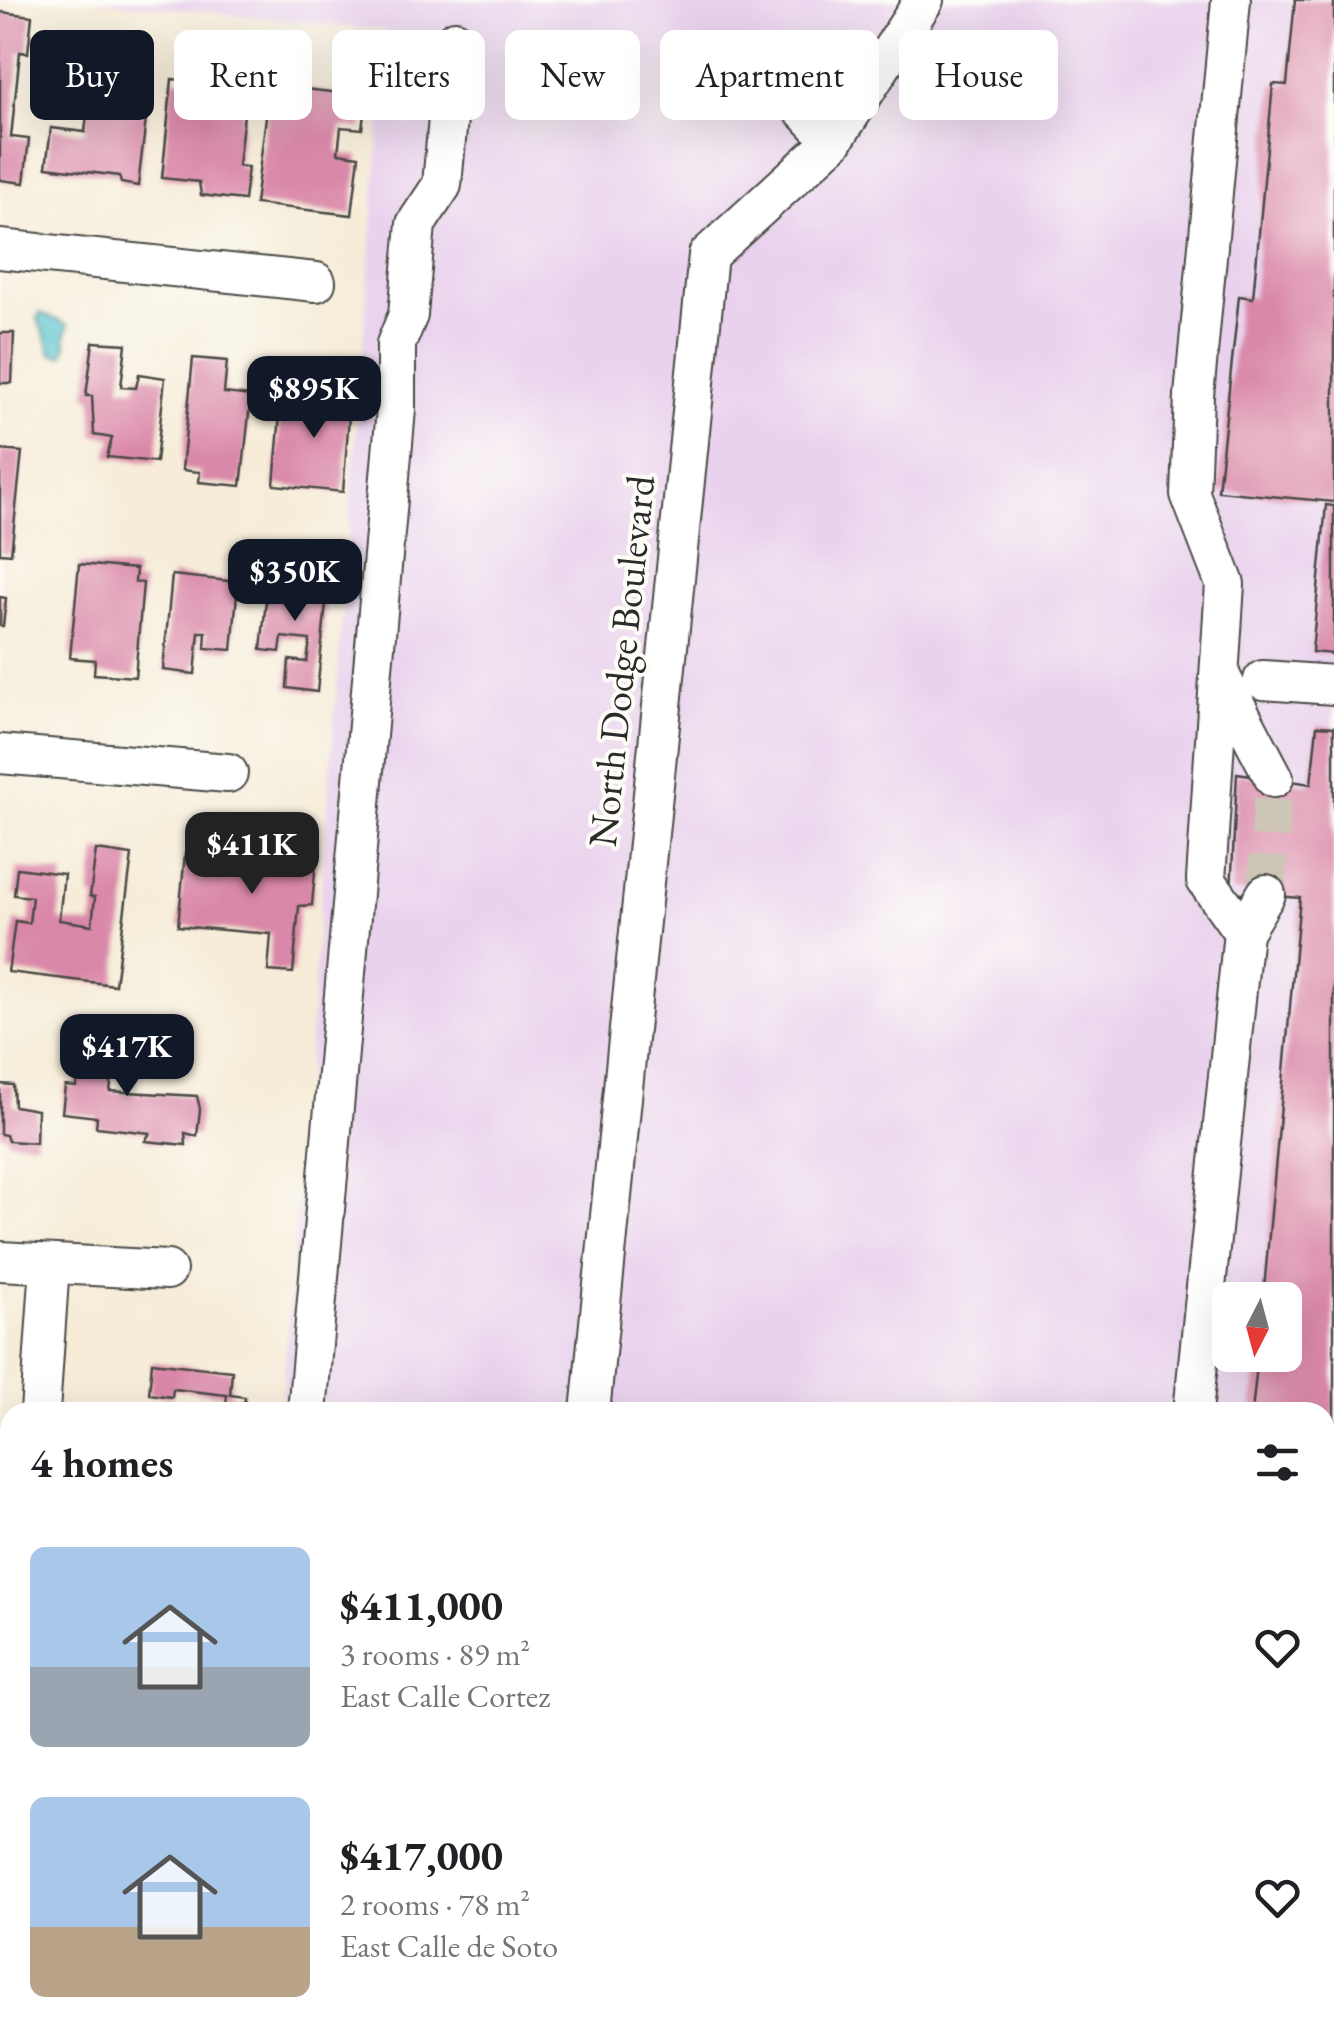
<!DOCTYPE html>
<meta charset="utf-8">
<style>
:root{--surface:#fff;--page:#f6f6f6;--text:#202124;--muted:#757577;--accent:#111827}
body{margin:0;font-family:"EB Garamond",serif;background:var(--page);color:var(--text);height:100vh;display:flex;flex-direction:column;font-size:38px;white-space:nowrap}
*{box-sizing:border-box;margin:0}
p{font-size:32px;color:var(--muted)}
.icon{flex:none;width:55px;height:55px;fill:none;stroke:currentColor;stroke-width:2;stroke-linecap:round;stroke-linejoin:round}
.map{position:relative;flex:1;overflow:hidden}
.side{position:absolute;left:0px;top:1402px;width:1335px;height:642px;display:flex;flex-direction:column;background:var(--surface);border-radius:30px 30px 0 0;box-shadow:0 10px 40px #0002}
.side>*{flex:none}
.banner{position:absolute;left:30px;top:30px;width:1275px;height:90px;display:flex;gap:20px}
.needle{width:65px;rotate:186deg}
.fabs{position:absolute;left:1212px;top:1282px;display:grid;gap:20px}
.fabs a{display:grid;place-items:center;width:90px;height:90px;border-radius:15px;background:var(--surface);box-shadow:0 10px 40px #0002;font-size:50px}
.price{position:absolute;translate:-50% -85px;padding:0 22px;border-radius:20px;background:var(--accent);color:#fff;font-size:32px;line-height:65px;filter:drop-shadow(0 2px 5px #0008)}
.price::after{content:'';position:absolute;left:50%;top:60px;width:30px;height:22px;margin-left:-15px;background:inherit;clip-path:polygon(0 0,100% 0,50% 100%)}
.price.on{background:#222;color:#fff}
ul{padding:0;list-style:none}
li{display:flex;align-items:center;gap:30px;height:250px;padding:0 30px}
li span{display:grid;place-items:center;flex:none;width:280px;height:200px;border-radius:15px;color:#555}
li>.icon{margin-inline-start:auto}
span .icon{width:120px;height:120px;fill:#fffc;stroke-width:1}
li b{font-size:42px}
h2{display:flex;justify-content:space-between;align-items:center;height:120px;padding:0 30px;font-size:42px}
.tag{padding:0 35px;border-radius:15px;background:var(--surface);box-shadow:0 10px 40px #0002;font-size:35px;line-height:90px}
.tag.on{background:var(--accent);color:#fff}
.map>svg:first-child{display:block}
</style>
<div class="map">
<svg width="1334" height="2044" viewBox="0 0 1334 2044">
<rect width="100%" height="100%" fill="#fdfcf7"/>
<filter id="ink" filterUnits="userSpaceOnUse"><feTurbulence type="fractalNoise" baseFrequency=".01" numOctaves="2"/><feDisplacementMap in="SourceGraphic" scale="20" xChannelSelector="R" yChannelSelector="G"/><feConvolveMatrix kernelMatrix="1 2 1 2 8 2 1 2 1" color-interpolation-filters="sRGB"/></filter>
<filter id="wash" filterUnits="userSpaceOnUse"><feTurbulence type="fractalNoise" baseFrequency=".0048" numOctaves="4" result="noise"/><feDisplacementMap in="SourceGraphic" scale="40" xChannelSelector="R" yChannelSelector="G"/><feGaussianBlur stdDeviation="2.25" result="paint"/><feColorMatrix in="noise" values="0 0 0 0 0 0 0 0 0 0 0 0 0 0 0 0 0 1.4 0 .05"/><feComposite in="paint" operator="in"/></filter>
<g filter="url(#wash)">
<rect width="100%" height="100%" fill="#f6ecd8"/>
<path fill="#e9d2ed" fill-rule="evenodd" d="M94,0H1334V2044H233L234,2035H1325V1412H281L387,31ZM1230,1300H1285V1355H1230Z"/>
<path fill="#58c5cf" stroke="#42787d" stroke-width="2.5" d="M41,313L68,325L65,340L67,346L63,356L51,354C48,339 41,329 37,317Z"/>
<g id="blocks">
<g fill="#da88a9">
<path d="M1295,0H1334V502L1218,491L1239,296L1253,298L1273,84L1287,85Z"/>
<path d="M0,12L32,16L28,53L20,52L11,137L29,139L24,183L0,180Z"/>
<path d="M172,79L238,86L236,105L245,106L238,166L248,167L244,200L201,195L199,182L162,178Z"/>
<path d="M270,85L366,96L362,129L341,127L338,153L359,156L352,215L255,204Z"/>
<path d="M89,96L121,99L120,108L147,111L138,186L121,183L119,176L46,167L51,128L85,132Z"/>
<path d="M0,333H14L12,383H0Z"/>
<path d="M93,342L126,344L121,387L136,388L139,374L165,378L156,462L107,457L112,438L94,435L92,396H86Z"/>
<path d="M193,358L227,361L224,393L251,396L241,486L199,482L200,472L182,470Z"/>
<path d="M310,387L351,390L343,492L274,485L281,402L309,405Z"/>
<path d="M0,450L22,452L11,554L0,553Z"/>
<path d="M1326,505L1334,506V654L1312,652Z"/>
<path d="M79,564L136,569L135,582L143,583L135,677L94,674L95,660L70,658Z"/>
<path d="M269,570L310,575L308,591L327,593L317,692L287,688L289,660L307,662L310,640L282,637L280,652L261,650Z"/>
<path d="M172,575L238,582L232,650L205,648L206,632H199L195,674L163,670Z"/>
<path d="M0,597L6,598L3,626H0Z"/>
<path d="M1317,726L1334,727V1575L1325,1574V1412H1252L1258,1355H1285V1300H1263L1300,898L1231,892L1237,773L1311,784Z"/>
<path d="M288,836L318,839L312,905L299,906L293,973L268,971L271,934L178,926L185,854L286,864Z"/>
<path d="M96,850L132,855L115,985L8,972L15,921L29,923L32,897L14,895L17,868L64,874L59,920L92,925L95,897L90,896Z"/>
<path d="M83,1032L117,1037L110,1091L197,1096L200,1109L197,1136L185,1133L186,1145L145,1141L150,1133L96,1127L97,1117L62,1113L65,1086L76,1087Z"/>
<path d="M0,1084L13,1085L14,1106L37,1110L36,1143L8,1141L6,1135L0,1134Z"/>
<path d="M152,1362L232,1371L230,1395L245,1397L243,1412H225L227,1395L173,1389L172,1397L149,1394Z"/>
<path d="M0,1949H10V2005L0,2004Z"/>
</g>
</g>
</g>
<g filter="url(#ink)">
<use href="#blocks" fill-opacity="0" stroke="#494845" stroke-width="2.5"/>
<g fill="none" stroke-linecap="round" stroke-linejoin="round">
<path stroke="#cdc5b5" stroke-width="38" stroke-dasharray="38 19" stroke-linecap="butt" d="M1266,894L1274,778"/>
<g stroke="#494845" stroke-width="42">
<g id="minor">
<path d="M762,66L833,141"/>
<path d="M0,249L316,282"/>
<path d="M1220,675L1274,778"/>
<path d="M1263,680L1334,685"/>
<path d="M0,754L228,773"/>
<path d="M1243,932L1266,894"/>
<path d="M0,1261L167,1270"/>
<path d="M40,1412L50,1264"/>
<path d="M307,1412L396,409V344L408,315L416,224L442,185L455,40"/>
<path d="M590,1412L708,255L833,141L924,0"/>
<path d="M1193,1412L1243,932L1206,880L1225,584L1190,494L1194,396L1231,0"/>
<path d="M1325,1616L1334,1617"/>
<path d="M163,2035L164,2044"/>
<path d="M839,2042L868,2044"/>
<path d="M763,2044L764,2035"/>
</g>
</g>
<use href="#minor" stroke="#fff" stroke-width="38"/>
</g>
</g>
<g text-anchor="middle" stroke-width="8" stroke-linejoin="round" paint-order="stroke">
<g font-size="40" fill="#2b2b2b" stroke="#fdfcf7">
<text transform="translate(621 661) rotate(-84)" y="14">North Dodge Boulevard</text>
</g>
</g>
</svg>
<div class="fabs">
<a><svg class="needle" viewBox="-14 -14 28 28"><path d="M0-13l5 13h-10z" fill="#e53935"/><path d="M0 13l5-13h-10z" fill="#757577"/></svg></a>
</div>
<b class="price" style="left:314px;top:441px">$895K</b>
<b class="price" style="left:295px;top:624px">$350K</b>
<b class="price on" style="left:252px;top:897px">$411K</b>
<b class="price" style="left:127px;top:1099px">$417K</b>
<div class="banner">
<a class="tag on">Buy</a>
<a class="tag">Rent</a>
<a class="tag">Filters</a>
<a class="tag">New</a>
<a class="tag">Apartment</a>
<a class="tag">House</a>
</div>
<section class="side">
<h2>4 homes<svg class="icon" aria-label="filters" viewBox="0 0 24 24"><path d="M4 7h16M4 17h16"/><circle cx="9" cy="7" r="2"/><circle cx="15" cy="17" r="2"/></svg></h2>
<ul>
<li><span style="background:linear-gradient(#a9c7e8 60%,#9aa5b1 0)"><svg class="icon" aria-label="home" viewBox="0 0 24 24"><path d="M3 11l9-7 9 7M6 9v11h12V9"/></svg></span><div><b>$411,000</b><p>3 rooms · 89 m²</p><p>East Calle Cortez</p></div><svg class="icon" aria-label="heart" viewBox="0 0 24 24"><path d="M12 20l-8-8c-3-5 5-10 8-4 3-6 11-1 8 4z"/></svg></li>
<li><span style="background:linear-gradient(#a9c7e8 65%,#b9a48a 0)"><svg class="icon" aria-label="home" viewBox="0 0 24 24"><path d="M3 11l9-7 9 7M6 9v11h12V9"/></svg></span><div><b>$417,000</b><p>2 rooms · 78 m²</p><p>East Calle de Soto</p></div><svg class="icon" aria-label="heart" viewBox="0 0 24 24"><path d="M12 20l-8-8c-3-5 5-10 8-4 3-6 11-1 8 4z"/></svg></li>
</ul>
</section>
</div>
